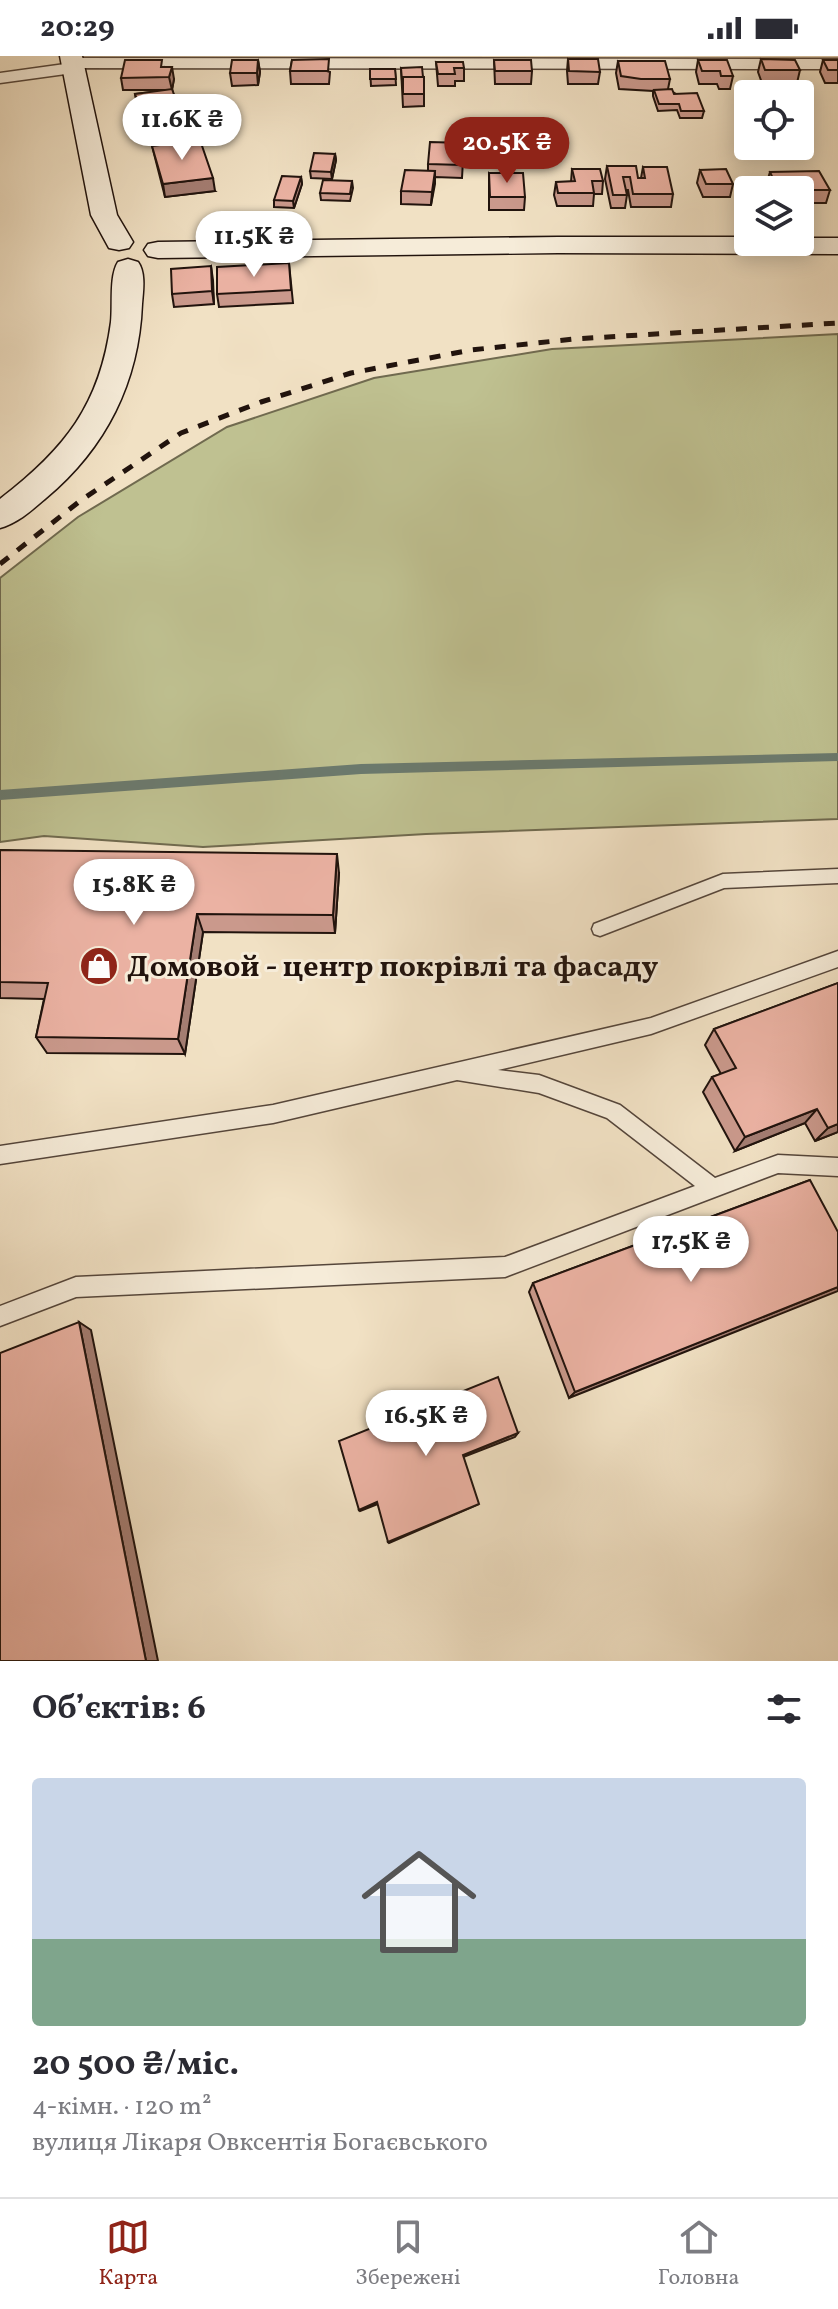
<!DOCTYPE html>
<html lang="uk">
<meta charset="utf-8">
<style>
:root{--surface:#fff;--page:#f2f2f3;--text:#2b2b33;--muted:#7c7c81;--line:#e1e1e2;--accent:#8f2418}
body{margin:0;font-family:Vollkorn,serif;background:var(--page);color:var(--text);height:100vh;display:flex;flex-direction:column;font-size:30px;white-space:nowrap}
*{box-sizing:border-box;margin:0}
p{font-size:26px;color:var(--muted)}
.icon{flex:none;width:44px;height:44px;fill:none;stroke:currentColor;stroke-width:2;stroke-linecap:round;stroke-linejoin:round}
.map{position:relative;height:1605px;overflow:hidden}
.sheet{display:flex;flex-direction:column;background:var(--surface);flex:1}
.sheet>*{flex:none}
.controls{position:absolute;left:734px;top:24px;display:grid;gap:16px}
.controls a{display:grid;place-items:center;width:80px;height:80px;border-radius:8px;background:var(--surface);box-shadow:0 4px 20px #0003;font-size:40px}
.price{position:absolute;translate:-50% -68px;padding:0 18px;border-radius:28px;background:#fff;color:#222;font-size:26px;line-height:52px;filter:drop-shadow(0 2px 4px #0008)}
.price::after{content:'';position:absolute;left:50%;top:48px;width:24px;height:18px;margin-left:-12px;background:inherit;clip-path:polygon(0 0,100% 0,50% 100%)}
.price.selected{background:var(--accent);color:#fff}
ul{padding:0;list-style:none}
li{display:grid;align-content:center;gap:16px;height:424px;padding:0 32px}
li+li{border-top:2px solid var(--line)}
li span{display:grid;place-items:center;height:248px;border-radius:8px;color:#555}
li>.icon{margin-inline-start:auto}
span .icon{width:144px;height:144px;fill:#fffc;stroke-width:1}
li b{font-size:34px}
h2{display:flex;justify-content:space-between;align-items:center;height:96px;padding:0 32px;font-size:34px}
.status{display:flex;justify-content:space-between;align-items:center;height:56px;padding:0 40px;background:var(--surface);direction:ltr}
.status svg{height:22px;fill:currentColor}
.tab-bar{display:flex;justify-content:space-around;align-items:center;height:112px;border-top:2px solid var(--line);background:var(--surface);font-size:22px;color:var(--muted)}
.tab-bar a{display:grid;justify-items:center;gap:4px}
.tab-bar .selected{color:var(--accent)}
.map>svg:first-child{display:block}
</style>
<div class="status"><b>20:29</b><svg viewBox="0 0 49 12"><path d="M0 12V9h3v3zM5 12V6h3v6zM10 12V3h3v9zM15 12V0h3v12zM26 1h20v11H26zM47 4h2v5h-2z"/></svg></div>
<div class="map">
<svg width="838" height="1605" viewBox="0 0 838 1605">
<rect width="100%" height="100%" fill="#f1e1c4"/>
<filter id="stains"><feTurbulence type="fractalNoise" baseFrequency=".0025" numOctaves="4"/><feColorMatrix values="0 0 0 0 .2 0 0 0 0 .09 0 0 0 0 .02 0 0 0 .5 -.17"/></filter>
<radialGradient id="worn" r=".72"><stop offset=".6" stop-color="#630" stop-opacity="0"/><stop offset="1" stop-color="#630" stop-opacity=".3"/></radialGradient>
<path fill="#bfc191" stroke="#706a4f" stroke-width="2" d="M838,278V763L426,778L203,791L44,780L0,786V522L78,461L227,371L374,322L552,293Z"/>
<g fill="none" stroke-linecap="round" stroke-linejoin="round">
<path fill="#6b7a6e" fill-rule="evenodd" d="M838,697V705L361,718L0,744V734L361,708Z"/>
<g stroke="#55463b" stroke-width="3">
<g id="lane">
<path d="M838,813V827L724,832L600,880L594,878L592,873L594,868L723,818Z"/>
<path d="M838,895V911L651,978L498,1014L539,1019L620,1049L715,1122L778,1099L838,1102V1120L778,1117L505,1221L76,1241L0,1270V1250L76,1221L505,1201L695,1130L607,1062L539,1037L457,1024L273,1067L0,1108V1090L273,1049L651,962Z"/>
</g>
</g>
<g stroke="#55463b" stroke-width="3">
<path id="street" d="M73,2L838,3V13L81,12L73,17L0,27V17L65,8L67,3Z"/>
</g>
<g stroke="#21130d" stroke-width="3">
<g id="secondary">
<path d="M60,0H82L117,159L133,186L129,192L119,194L109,192L91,159Z"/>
<path d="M558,181H748V186H800V182H838V198L558,197L158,202L148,200L144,194L148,188L158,186Z"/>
<path d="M128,203L138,206C146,217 143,235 142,248C139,326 106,392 46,442C32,454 18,467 0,472V443C65,393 100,349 111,266C113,249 109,220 118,206Z"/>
</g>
</g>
<use href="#lane" fill="#f6ecd9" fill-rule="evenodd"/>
<use href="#street" fill="#f6ecd9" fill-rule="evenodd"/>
<use href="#secondary" fill="#f6ecd9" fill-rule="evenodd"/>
<path stroke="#21130d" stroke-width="5" stroke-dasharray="11 11" stroke-linecap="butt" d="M0,508L80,445L181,377L261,346L351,317L471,294L574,283L838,267"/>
</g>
<g fill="#ca998c" stroke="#21130d" stroke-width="2">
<path d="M568,3L600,16L598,28H568L567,15Z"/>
<path d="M761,3L800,14L797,27H762L758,16Z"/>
<path d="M258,4L260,16L258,29L232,30L230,17Z"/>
<path d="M292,4L330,16L329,28H291L290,15Z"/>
<path d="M494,4L532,15L531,28H495Z"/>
<path d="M698,4L733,20L730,33H719L717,28H699L696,16Z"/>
<path d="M823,4H838V27H825L820,16Z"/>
<path d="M618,5L670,23L668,33L704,55L702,62H680L677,54L658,55L653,40V35L619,33L616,17Z"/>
<path d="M436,6L464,12V25H455V30H438Z"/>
<path d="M164,11L174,23L172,33L178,54L194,65L196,78L152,85L146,72L144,65H142L137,51L135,38L170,34H123L121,22Z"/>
<path d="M401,12L424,21V50L403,51Z"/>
<path d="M370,13H395L396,29L371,30Z"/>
<path d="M464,87L462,122L435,121L431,149L401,148V135L428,115V108Z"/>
<path d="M152,90L215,135L165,141Z"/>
<path d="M335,98L336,104L332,123L311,122L310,115Z"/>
<path d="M607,110L638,122H641L643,111L673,138L671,151H631L628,134H626L627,139L625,152H611L605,123Z"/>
<path d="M572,113L603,125L602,138H594L593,150H557L554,139L556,126H571Z"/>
<path d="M700,114L733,128L730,141H703L697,127Z"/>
<path d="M770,116L830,134L826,147H800V134H769L766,129Z"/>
<path d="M489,117L525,141L524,154H489Z"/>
<path d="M301,121L302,128L294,152L274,151V144Z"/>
<path d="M352,125L353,132L350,145L321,144L320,137Z"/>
<path d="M289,207L293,247L219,251L217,238Z"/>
<path d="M211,210L214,248L174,251L172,238Z"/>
<path d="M0,794L339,817L335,877L203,876L185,998L47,997L36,981L44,943L0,942Z"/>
<path d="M838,927V1076L815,1085L805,1067L735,1095L703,1036L712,1021L721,1018L705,989L714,973Z"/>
<path d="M810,1124L569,1342L529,1236L533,1227Z"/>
</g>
<g fill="#a47d72" stroke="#21130d" stroke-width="2">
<path d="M258,4L260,16L258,29L257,17Z"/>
<path d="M172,11L174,23L172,34L169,21Z"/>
<path d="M177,47L179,60L143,59L144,65H142L140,52Z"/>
<path d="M194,65L196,78L152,85L150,72Z"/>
<path d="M335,98L336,104L332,123L331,116Z"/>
<path d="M435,115V128L431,149L432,136Z"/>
<path d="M301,121L302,128L294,152L293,145Z"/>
<path d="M213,122L215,135L165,141L163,128Z"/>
<path d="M211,210L213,224L214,248L212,235Z"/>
<path d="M337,798L339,817L335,877L333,859Z"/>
<path d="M197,858L203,876L185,998L178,983Z"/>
<path d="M817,1053L805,1067L735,1095L745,1081Z"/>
<path d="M838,1068V1076L815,1085L828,1072Z"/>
<path d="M838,1231V1235L569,1342L575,1336Z"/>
<path d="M79,1266L91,1274L158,1605H146Z"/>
<path d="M518,1377L515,1381L461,1402L463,1399Z"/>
<path d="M377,1446L378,1448L360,1455L359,1454Z"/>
<path d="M479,1448L389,1487L388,1486Z"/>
</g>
<g fill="#ebb2a3" stroke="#21130d" stroke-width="2">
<path d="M329,3L328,15H290L292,4Z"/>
<path d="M568,3H598L600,16L569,15Z"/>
<path d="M761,3L795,4L800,14H765Z"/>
<path d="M125,4H162L161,11H172L169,21L121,22Z"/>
<path d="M232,4H258L257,17H230Z"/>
<path d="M494,4H531L532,15H495Z"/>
<path d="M698,4H727L733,20H721L720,15H702Z"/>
<path d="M823,4H838V14H828Z"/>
<path d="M618,5H665L670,23H641L621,20Z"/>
<path d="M436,6H463L464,12H454L455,18H438Z"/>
<path d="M422,11L423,21H403L402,25L401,12Z"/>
<path d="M370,13H395L396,23H370Z"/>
<rect x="403" y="21" width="21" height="17"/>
<path d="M172,33L177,47L140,52L135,38Z"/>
<path d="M672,33L674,38L697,37L704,55H681L679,48H659L654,34Z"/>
<path d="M187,52L194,65L150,72L143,59Z"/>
<path d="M200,84L213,122L163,128L152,90Z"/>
<path d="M430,86L464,87L462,109L428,108Z"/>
<path d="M314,97L335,98L331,116L310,115Z"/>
<path d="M607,110H636L638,122H645L643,111H667L673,138H633L630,121H623L627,139H613Z"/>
<path d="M572,113H600L603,125H592L594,137H558L556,126L575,125Z"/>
<path d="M726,113L733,128H706L700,114Z"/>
<path d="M405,114L435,115L432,136L401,135Z"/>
<path d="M819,115L830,134H778L770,116Z"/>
<path d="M489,117H523L525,141H490Z"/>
<path d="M282,120L301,121L293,145L274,144Z"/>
<path d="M323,124L352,125L350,138L320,137Z"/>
<path d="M289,207L291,234L217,238V211Z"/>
<path d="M211,210L212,235L172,238L171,213Z"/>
<path d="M0,794L337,798L333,859L197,858L178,983L36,981L48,927L0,926Z"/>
<path d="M838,927V1068L828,1072L817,1053L745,1081L712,1021L736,1012L714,973Z"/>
<path d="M810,1124L838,1176V1231L575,1336L533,1227Z"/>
<path d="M79,1266L146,1605H0V1297Z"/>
<path d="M498,1321L518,1377L463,1399L479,1448L388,1486L377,1446L359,1454L339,1385Z"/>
</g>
<defs>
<g id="shop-disc" transform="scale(2)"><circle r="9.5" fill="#8f2418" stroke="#f6ecd9"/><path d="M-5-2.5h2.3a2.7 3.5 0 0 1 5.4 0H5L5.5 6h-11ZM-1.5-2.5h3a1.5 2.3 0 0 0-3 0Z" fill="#fff"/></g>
</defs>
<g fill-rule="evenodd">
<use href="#shop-disc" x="99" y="910"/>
</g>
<g text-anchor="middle" stroke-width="6" stroke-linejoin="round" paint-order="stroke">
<g font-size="30" font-weight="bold" fill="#21130d" stroke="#f6ecd9" text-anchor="start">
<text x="127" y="920">Домовой - центр покрівлі та фасаду</text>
</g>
</g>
<rect width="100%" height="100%" filter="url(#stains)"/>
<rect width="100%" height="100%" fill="url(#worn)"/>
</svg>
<div class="controls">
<a><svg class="icon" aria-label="locate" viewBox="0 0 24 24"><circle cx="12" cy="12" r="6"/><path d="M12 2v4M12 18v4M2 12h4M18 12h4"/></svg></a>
<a><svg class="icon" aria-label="layers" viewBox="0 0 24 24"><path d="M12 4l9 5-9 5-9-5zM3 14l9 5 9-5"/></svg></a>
</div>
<b class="price" style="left:182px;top:106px">11.6K ₴</b>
<b class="price selected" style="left:507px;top:129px">20.5K ₴</b>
<b class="price" style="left:254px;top:223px">11.5K ₴</b>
<b class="price" style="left:134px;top:871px">15.8K ₴</b>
<b class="price" style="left:691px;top:1228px">17.5K ₴</b>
<b class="price" style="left:426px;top:1402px">16.5K ₴</b>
</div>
<section class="sheet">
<h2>Об’єктів: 6<svg class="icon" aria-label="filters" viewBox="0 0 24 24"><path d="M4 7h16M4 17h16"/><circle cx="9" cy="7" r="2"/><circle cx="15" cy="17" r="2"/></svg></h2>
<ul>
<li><span style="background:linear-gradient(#c9d6e8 65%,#7fa58c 0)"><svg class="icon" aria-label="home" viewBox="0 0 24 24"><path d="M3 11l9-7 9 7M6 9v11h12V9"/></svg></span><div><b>20 500 ₴/міс.</b><p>4-кімн. · 120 m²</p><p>вулиця Лікаря Овксентія Богаєвського</p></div></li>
</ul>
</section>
<nav class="tab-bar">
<a class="selected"><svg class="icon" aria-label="map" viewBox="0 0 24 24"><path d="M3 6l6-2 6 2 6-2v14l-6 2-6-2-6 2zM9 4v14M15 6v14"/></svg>Карта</a>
<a><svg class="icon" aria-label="saved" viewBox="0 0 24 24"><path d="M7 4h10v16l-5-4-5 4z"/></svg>Збережені</a>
<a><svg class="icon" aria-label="home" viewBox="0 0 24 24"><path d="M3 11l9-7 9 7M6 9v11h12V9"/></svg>Головна</a>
</nav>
